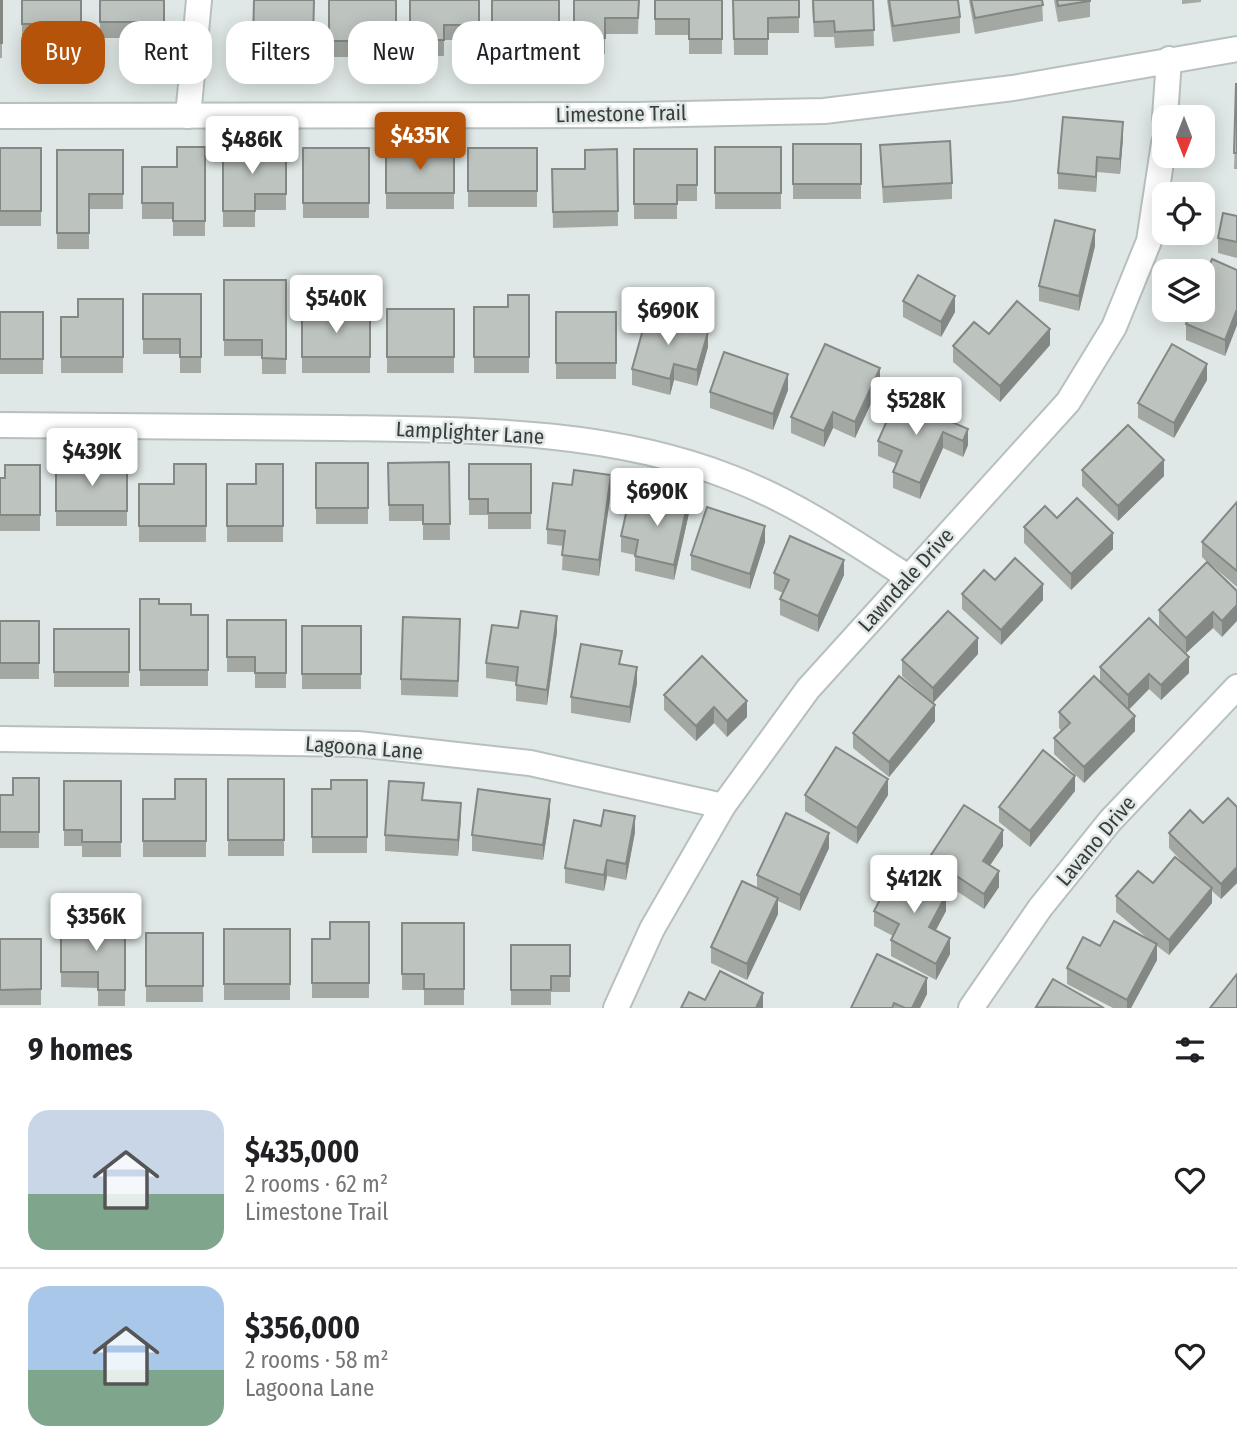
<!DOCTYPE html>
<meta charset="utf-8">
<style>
:root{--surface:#fff;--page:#f6f6f6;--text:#202124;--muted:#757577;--line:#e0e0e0;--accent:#b45309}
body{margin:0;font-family:"Fira Sans Condensed",sans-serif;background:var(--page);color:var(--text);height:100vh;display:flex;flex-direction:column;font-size:26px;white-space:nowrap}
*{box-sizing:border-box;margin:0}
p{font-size:23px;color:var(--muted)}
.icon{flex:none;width:38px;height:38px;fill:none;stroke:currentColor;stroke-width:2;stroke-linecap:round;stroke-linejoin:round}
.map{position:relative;height:1008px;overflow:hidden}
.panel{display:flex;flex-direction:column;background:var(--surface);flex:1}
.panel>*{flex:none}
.hud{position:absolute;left:21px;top:21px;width:700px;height:63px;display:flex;gap:14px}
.needle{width:46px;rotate:180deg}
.buttons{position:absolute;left:1152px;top:105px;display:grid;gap:14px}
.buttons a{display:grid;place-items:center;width:63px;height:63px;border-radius:14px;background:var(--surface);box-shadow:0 4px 18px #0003;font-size:35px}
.price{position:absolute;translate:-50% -60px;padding:0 16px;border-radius:7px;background:#fff;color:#222;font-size:23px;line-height:46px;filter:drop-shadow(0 2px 4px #0008)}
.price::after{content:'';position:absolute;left:50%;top:42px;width:21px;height:16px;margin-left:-10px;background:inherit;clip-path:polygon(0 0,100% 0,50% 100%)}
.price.current{background:var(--accent);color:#fff}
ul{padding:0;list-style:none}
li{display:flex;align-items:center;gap:21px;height:175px;padding:0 28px}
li+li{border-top:2px solid var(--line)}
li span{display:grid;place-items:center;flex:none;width:196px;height:140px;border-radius:21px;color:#555}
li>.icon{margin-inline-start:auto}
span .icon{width:84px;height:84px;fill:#fffc;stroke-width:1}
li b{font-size:30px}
h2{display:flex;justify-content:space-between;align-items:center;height:84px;padding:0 28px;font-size:30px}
.pill{padding:0 24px;border-radius:21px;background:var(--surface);box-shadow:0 4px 18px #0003;font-size:24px;line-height:63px}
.pill.current{background:var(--accent);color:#fff}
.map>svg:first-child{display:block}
</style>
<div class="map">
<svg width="1237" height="1008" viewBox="0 0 1237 1008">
<rect width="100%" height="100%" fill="#dfe8e6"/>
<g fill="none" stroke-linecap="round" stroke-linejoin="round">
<g stroke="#b7c0be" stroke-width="28">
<g id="minor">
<path d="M0,116L636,115L824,111L1013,88L1237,49"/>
<path d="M188,116L199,0"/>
<path d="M1165,117L1169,59"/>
<path d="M0,425C113,425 226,426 340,428C470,430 609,429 732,478C795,502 852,541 908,577"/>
<path d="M0,739L358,744L530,763L723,806"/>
<path d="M616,1008L652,929L723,806L808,689L1068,402L1114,327L1149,241L1164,143"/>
<path d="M971,1008L1040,908L1110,821L1237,687"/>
</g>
</g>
<use href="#minor" stroke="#fff" stroke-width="24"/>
</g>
<g fill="#a3a8a3">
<rect x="0" y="0" width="2" height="58"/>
<path d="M22,0H81V57H40V40H22Z"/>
<path d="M100,0H164V56H137V38H100Z"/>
<path d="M254,0H314L313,57L253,56Z"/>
<path d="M329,0H396V40H361V57H329Z"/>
<path d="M410,0H479V40H444V56H410Z"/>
<rect x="492" y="0" width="67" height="56"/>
<path d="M574,0H639L638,34H605V54H574Z"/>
<path d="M655,0H722V54H689V35H655Z"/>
<path d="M733,0H799V33H768V55H734Z"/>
<path d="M812,0H873L874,46L835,48L834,37H814Z"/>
<path d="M887,0H958L960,17V33L893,42Z"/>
<path d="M969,0H1042L1043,21L975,34Z"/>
<path d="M1054,0H1093H1090V17L1058,22Z"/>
<path d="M1182,0H1201V2L1182,4Z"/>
<path d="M1237,84V169H1234Z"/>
<path d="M1123,138L1120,174L1097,172L1096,192L1058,189V173Z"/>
<rect x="793" y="144" width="68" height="55"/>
<path d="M880,145L952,183V199L883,203Z"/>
<path d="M205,147V236H173V219H142V167H177Z"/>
<rect x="715" y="147" width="66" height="62"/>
<rect x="0" y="148" width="41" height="78"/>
<path d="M223,148H286V210H255V227H223Z"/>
<rect x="303" y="148" width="66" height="70"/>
<rect x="468" y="148" width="69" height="59"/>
<path d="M617,149L618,226L553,228L552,169H585Z"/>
<path d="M634,149H697V201H677V219H634Z"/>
<path d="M57,150H123V209H89V249H57Z"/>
<rect x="386" y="150" width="68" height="59"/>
<path d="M1237,216V258L1218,253V238Z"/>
<path d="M1095,246L1079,311L1039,301V286Z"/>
<path d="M1237,270V325L1225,356L1186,340V324Z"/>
<path d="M224,280H286V374H262V356H224Z"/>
<path d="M143,294H201V373H180V354H143Z"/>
<path d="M529,295V373H474V307H508Z"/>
<path d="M123,299V373H61V317H78Z"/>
<path d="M903,301L955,312L941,337L903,317Z"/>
<rect x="387" y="309" width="67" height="64"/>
<rect x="0" y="312" width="43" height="62"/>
<rect x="556" y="312" width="60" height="67"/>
<rect x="302" y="313" width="68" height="60"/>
<path d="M989,334L1050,345L1000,402L953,362V346Z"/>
<path d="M708,347L697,386L674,380L670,395L632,385V369Z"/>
<path d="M1207,380L1174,438L1138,418V403Z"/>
<path d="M880,384L855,438L833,428L824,447L791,433V417Z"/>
<path d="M788,390L773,430L710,408V392Z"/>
<path d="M897,398L968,445L963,457L943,448L920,499L893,488V472L897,464L878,456V441Z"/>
<path d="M449,462L450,540H423V521H389L388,463Z"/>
<rect x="316" y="463" width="52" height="61"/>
<path d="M206,464V542H139V484H174Z"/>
<path d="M283,464V542H227V484H256Z"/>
<path d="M469,464H531V529H488V515H469Z"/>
<path d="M40,465V531H0V478H5Z"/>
<rect x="56" y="465" width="71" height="61"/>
<path d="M1082,470L1164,476L1118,521L1082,486Z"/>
<path d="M611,491L599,576L562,570L563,546L547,544V529Z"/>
<path d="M1237,502V587L1208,562L1237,591L1222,637L1213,628L1186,653L1159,626V610L1207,562L1202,557V542Z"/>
<path d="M689,513L674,580L635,571V555L621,552V536Z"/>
<path d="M1057,518L1113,549L1071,590L1024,543V527Z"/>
<path d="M765,542L750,589L691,570V555Z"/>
<path d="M774,573L844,575L818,632L780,615V599L783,593L774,589Z"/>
<path d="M995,580L1043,600L1001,645L962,609V594Z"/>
<path d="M140,599L159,604L191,615H208V686H140Z"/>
<path d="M227,620H286V688H255V672H227Z"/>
<rect x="0" y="621" width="39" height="58"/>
<rect x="302" y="626" width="59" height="63"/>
<path d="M518,628L557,632L547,705L516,701V682L486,678V663Z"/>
<rect x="54" y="629" width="75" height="58"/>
<path d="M460,635L458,697L401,695V679Z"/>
<path d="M978,654L933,703L902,676V660Z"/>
<path d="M622,664L637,683L630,723L571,713V697Z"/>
<path d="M1100,667L1189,673L1161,700L1149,689L1129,710L1135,731L1084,783L1054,754V738L1062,731L1059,728V712L1100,682Z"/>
<path d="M664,695L747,717L727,737L714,723L696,741L664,710Z"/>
<path d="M935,721L889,777L853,748V733Z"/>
<path d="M39,778V848H0V795H13Z"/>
<path d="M206,779V857H143V799H175Z"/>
<rect x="228" y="779" width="56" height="77"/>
<path d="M367,780V853H312V789H331Z"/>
<path d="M64,781H121V857H82V846H64Z"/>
<path d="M1075,791L1030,847L999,822V807Z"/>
<path d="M805,795H888L857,844L805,811Z"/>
<path d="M424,800L461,818L458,856L385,851V835Z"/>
<path d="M1237,807V883L1221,899L1212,891V903L1169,955L1157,946V960L1131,1008H1113L1067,984V968L1100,946L1152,942L1116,912V896L1191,871L1169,848V833L1203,823Z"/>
<path d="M550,814L543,860L472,851V835Z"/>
<path d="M635,832L626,880L607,876L604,891L565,883V868Z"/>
<path d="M1003,846L990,865L999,887L984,909L929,873V858Z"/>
<path d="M829,848L800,911L778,901V914L747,980L711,963V947L757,888V875Z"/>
<path d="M874,911H946L935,931L950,954L936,980L891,956V940L893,936L874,926Z"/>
<path d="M369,922V998H312V939H330Z"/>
<path d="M402,923H464V1005H424V990H402Z"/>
<path d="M61,925H125V1006H98V988L61,987Z"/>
<rect x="224" y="929" width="66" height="71"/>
<rect x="146" y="933" width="57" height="69"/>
<rect x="0" y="939" width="41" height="66"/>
<path d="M511,945H570V992H551V1005H511Z"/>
<path d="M927,994L920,1008H851Z"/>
</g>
<g fill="#848885">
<path d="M1123,122V138L1120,174V159Z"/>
<path d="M1097,157V172L1096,192V177Z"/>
<path d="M1095,230V246L1079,311V296Z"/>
<path d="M955,296V312L941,337V322Z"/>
<path d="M1237,309V325L1225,356V340Z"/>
<path d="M1050,329V345L1000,402V386Z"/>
<path d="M708,332V347L697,386V370Z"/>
<path d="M674,364V380L670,395V379Z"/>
<path d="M1207,364V380L1174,438V423Z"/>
<path d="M880,368V384L855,438V422Z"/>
<path d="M788,374V390L773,430V414Z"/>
<path d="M833,412V428L824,447V431Z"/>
<path d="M968,429V445L963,457V441Z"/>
<path d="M943,432V448L920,499V483Z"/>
<path d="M1164,460V476L1118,521V506Z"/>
<path d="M611,475V491L599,576V560Z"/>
<path d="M689,497V513L674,580V565Z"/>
<path d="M765,526V542L750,589V574Z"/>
<path d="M1113,533V549L1071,590V574Z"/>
<path d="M844,560V575L818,632V616Z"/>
<path d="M1043,584V600L1001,645V630Z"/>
<path d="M1237,605V621L1222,637V621Z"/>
<path d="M1213,612V628L1186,653V638Z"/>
<path d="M557,616V632L547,705V690Z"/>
<path d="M978,638V654L933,703V688Z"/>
<path d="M1189,657V673L1161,700V685Z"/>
<path d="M637,667V683L630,723V707Z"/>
<path d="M1149,674V689L1128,710V695Z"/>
<path d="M747,701V717L727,737V721Z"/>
<path d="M935,705V721L889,777V762Z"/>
<path d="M714,707V723L696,741V726Z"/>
<path d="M1135,716V731L1084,783V767Z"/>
<path d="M1075,776V791L1030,847V831Z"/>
<path d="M888,779V795L857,844V828Z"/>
<path d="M550,799V814L543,860V845Z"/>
<path d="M461,803V818L458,856V840Z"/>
<path d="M635,816V832L626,880V864Z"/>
<path d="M1003,830V846L983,876V861Z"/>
<path d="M829,833V848L800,911V895Z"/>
<path d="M607,860V876L604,891V875Z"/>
<path d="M1237,867V883L1221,899V884Z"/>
<path d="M999,871V887L984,909V894Z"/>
<path d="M1212,888V903L1169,955V940Z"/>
<path d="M946,895V911L929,943V927Z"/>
<path d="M778,898V914L747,980V964Z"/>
<path d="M950,938V954L936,980V964Z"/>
<path d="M1157,944V960L1131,1008H1127V1000Z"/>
<path d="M927,978V994L920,1008H912Z"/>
<path d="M763,993V1008H756Z"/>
</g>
<g fill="#bdc3be" stroke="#848885" stroke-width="2">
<rect x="0" y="0" width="2" height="43"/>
<path d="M22,0H81V41H40V24H22Z"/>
<path d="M100,0H164V40H137V22H100Z"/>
<path d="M254,0H314L313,41L253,40Z"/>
<path d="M329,0H396V24H361V41H329Z"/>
<path d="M410,0H479V25H444V40H410Z"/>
<rect x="492" y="0" width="67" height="40"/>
<path d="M574,0H639L638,18H605V38H574Z"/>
<path d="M655,0H722V39H689V19H655Z"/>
<path d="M733,0H799V17L768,18V39H734Z"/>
<path d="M813,0H873L874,30L835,32L834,21L814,22Z"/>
<path d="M889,0H958L960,17L893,26Z"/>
<path d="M971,0H1042L1043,5L975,18Z"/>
<path d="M1057,0H1090V1L1058,6Z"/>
<path d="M1236,84H1237V153H1234Z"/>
<path d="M1063,117L1123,122L1120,159L1097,157L1096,177L1058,173Z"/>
<path d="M950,141L952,183L883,187L880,145Z"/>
<rect x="793" y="144" width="68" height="40"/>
<path d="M177,147H205V221H173V203H142V167H177Z"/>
<rect x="715" y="147" width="66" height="46"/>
<rect x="0" y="148" width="41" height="63"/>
<path d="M223,148H286V194H255V211H223Z"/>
<rect x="303" y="148" width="66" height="55"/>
<rect x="468" y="148" width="69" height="43"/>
<path d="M617,149L618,211L553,212L552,169H585V150Z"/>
<path d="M634,149H697V185H677V204H634Z"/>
<path d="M57,150H123V194H89V233H57Z"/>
<rect x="386" y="150" width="68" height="43"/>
<path d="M1223,213L1237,216V242L1218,238Z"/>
<path d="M1055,220L1095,230L1079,296L1039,286Z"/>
<path d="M1212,259L1237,270V309L1225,340L1186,324L1192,310H1202V283Z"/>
<path d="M918,275L955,296L941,322L903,301Z"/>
<path d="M224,280H286V359L262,358V340H224Z"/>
<path d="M143,294H201V357H180V339H143Z"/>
<path d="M508,295H529V357H474V307H508Z"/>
<path d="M78,299H123V357H61V317H78Z"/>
<path d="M1017,301L1050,329L1000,386L953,346L974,322L989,334Z"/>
<rect x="387" y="309" width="67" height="48"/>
<rect x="0" y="312" width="43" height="47"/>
<rect x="556" y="312" width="60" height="51"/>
<rect x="302" y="313" width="68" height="44"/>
<path d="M647,315L708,332L697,370L674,364L670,379L632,369Z"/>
<path d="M825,344L880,368L855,422L833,412L824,431L791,417Z"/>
<path d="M1172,344L1207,364L1174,423L1138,403Z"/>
<path d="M724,352L788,374L773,414L710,392Z"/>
<path d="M897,398L968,429L963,441L943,432L920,483L893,472L902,451L878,441Z"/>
<path d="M1128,425L1164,460L1118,506L1082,470Z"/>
<path d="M449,462L450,524H423V505H389L388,463Z"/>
<rect x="316" y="463" width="52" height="45"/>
<path d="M174,464H206V526H139V484H174Z"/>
<path d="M256,464H283V526H227V484H256Z"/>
<path d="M469,464H531V513H488V499H469Z"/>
<path d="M5,465H40V515H0V478H5Z"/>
<rect x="56" y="465" width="71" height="46"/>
<path d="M574,470L611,475L599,560L562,555L565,531L547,529L553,483L572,485Z"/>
<path d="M666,492L689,497L674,565L635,556L638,540L621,536L629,500L662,508Z"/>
<path d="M1077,498L1113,533L1071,574L1024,527L1045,506L1057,518Z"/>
<path d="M1237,502V571L1202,542Z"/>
<path d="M707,507L765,526L750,574L691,555Z"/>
<path d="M790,536L844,560L818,616L780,599L789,580L774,573Z"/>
<path d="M1015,558L1043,584L1001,630L962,594L984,570L995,580Z"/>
<path d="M1207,562L1237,591V605L1222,621L1213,612L1186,638L1159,610Z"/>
<path d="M140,599H159V604H191V615H208V670H140Z"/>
<path d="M521,611L557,616L547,690L516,685L518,667L486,663L492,625L518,628Z"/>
<path d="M948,611L978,638L933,688L902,660Z"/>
<path d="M403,617L460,619L458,681L401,679Z"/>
<path d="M1149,618L1189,657L1161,685L1149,674L1128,695L1100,667Z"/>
<path d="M227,620H286V673H255V657H227Z"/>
<rect x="0" y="621" width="39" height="42"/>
<rect x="302" y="626" width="59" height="48"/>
<rect x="54" y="629" width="75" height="43"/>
<path d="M581,644L622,651L619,664L637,667L630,707L571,697Z"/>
<path d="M702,656L747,701L727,721L714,707L696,726L664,695Z"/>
<path d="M899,676L935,705L889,762L853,733Z"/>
<path d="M1094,676L1135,716L1084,767L1054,738L1070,723L1059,712Z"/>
<path d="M836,747L888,779L857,828L805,795Z"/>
<path d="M1043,750L1075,776L1030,831L999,807Z"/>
<path d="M13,778H39V832H0V795H13Z"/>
<path d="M175,779H206V841H143V799H175Z"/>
<rect x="228" y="779" width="56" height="61"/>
<path d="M331,780H367V837H312V789H331Z"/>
<path d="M64,781H121V842H82V830H64Z"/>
<path d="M389,781L424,783L422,800L461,803L458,840L385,835Z"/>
<path d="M478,789L550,799L543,845L472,835Z"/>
<path d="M1228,798L1237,807V867L1221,884L1169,833L1190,810L1203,823Z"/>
<path d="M964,805L1003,830L983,861L999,871L984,894L929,858Z"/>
<path d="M604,810L635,816L626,864L607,860L604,875L565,868L574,820L601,826Z"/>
<path d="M786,813L829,833L800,895L757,875Z"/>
<path d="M1175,857L1212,888L1169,940L1116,896L1138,871L1153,883Z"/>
<path d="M896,869L946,895L929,927L950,938L936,964L891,940L899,924L874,911Z"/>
<path d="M742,881L778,898L747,964L711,947Z"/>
<path d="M1114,921L1157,944L1127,1000L1067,968L1083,937L1100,946Z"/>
<path d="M330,922H369V983H312V939H330Z"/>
<path d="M402,923H464V989H424V974H402Z"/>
<path d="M61,925H125V990H98V972H61Z"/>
<rect x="224" y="929" width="66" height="55"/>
<rect x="146" y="933" width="57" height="53"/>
<path d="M0,939H41V989L0,990Z"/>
<path d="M511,945H570V976H551V990H511Z"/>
<path d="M877,954L927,978L912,1008H905L894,1003L892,1008H851Z"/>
<path d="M720,971L763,993L756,1008H681L689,992L705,1000Z"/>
<path d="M1237,974V1008H1210Z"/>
<path d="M1053,979L1104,1008L1036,1007Z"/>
</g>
<g text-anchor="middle" stroke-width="5" stroke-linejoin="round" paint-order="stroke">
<g font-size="21" fill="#393c3b" stroke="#dfe8e6">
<text transform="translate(621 114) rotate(-1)" y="7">Limestone Trail</text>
<text transform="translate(470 433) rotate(3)" y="7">Lamplighter Lane</text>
<text transform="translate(906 580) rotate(-48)" y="7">Lawndale Drive</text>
<text transform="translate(364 748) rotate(4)" y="7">Lagoona Lane</text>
<text transform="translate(1096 841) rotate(-50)" y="7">Lavano Drive</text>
</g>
</g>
</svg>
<div class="buttons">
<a><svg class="needle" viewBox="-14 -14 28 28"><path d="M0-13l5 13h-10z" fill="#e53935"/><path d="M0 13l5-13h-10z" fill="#757577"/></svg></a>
<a><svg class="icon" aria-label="locate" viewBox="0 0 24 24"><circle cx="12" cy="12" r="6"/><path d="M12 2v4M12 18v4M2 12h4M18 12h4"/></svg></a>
<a><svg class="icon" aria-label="layers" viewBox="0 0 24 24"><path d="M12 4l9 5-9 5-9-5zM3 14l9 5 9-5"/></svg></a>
</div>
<b class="price current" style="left:420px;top:172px">$435K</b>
<b class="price" style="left:252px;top:176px">$486K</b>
<b class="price" style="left:336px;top:335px">$540K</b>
<b class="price" style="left:668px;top:347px">$690K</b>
<b class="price" style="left:916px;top:437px">$528K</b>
<b class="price" style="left:92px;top:488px">$439K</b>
<b class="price" style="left:657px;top:528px">$690K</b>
<b class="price" style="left:914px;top:915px">$412K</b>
<b class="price" style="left:96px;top:953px">$356K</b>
<div class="hud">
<a class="pill current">Buy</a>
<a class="pill">Rent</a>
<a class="pill">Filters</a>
<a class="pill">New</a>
<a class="pill">Apartment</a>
</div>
</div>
<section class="panel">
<h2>9 homes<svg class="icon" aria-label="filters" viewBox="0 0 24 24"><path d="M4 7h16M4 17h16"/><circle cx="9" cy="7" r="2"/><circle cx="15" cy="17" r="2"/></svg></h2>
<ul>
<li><span style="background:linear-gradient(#c9d6e8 60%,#7fa58c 0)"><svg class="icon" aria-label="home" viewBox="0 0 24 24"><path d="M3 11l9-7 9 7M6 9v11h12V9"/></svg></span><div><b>$435,000</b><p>2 rooms · 62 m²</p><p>Limestone Trail</p></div><svg class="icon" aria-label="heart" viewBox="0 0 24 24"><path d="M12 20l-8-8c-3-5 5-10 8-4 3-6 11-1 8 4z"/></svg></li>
<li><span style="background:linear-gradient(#a9c7e8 60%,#7fa58c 0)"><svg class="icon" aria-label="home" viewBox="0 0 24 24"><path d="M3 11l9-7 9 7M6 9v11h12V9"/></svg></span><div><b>$356,000</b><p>2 rooms · 58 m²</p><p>Lagoona Lane</p></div><svg class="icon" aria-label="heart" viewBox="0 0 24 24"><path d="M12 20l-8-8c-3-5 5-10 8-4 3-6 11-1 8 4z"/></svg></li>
</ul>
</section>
